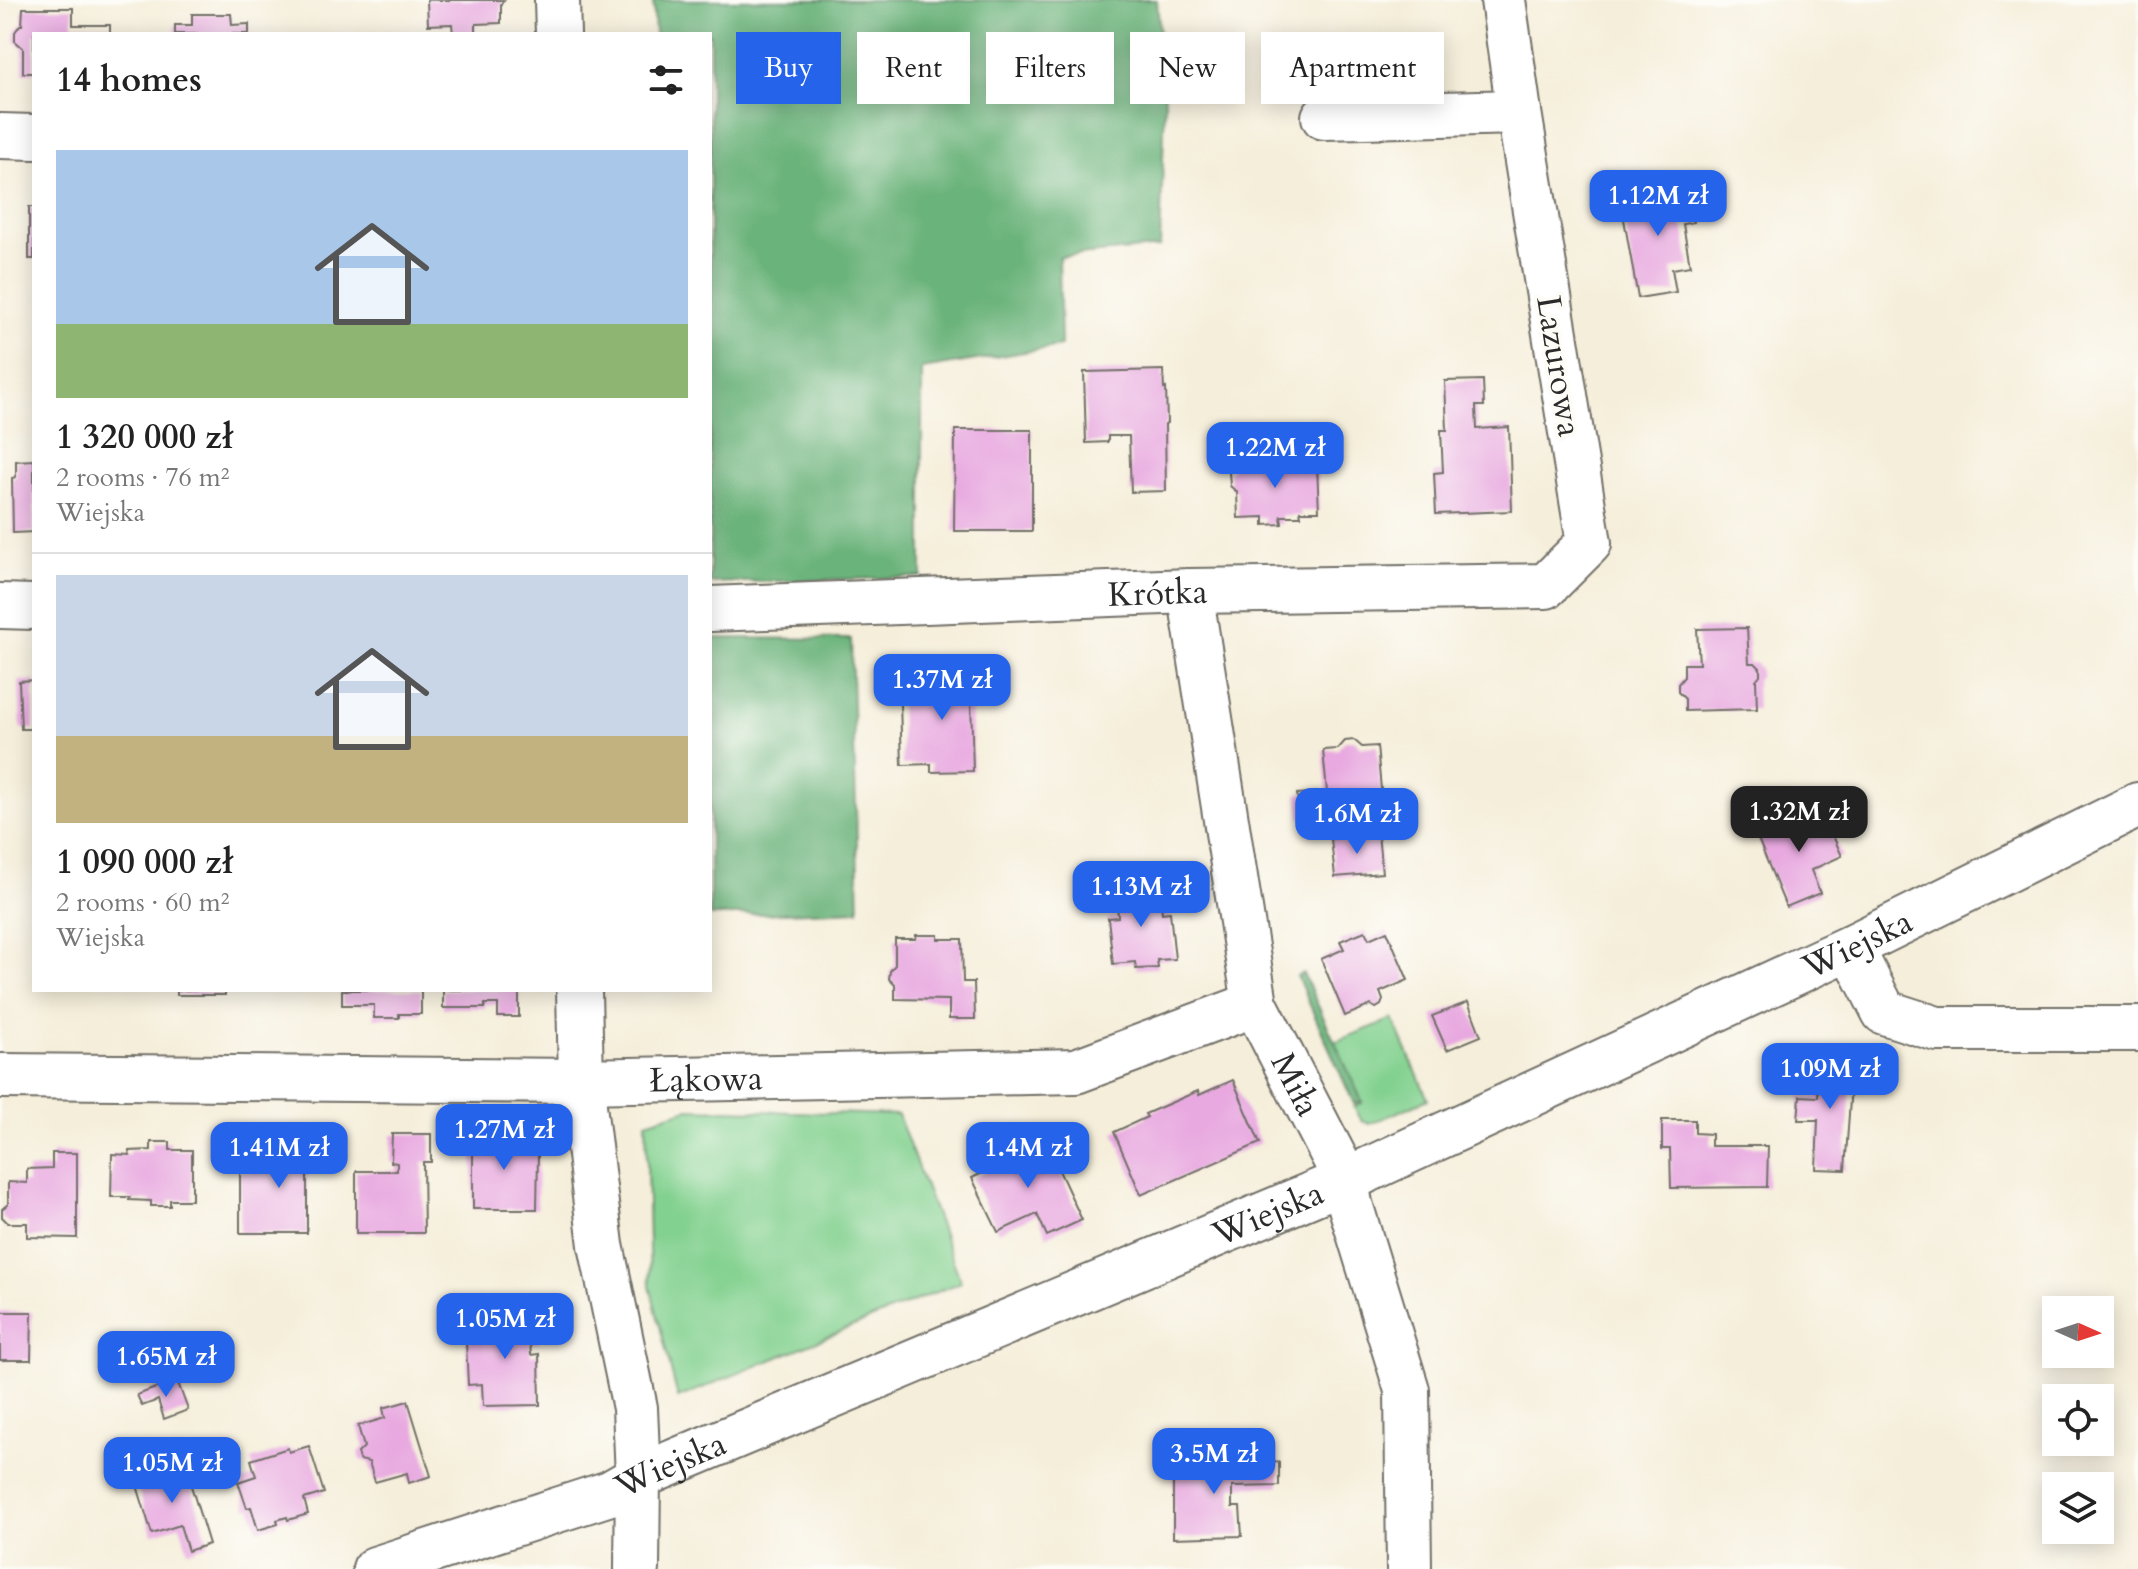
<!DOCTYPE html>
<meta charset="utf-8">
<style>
:root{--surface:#fff;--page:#f6f6f6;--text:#222;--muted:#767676;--line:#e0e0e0;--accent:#2563eb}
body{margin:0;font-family:Cardo,serif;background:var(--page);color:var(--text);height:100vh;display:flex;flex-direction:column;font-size:30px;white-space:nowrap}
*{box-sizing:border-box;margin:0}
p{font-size:26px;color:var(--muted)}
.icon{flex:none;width:44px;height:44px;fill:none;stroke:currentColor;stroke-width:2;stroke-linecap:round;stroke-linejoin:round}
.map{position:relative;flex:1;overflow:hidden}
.drawer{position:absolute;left:32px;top:32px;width:680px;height:960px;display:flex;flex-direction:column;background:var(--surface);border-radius:0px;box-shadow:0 4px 20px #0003}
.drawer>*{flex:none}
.banner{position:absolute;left:736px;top:32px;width:760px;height:72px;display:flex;gap:16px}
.needle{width:52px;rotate:93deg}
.fabs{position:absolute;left:2042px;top:1296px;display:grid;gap:16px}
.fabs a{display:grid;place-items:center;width:72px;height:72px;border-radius:0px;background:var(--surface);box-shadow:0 4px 20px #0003;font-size:40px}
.price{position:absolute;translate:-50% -68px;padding:0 18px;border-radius:16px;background:var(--accent);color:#fff;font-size:26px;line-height:52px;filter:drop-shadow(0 2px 4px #0008)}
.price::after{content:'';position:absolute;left:50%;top:48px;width:24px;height:18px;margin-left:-12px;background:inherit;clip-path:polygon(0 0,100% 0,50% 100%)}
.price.on{background:#222;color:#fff}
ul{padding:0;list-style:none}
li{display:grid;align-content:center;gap:16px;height:424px;padding:0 24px}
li+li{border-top:2px solid var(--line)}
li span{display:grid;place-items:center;height:248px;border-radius:0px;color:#555}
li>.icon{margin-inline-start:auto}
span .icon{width:144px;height:144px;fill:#fffc;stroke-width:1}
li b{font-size:34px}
h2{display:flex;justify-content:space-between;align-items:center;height:96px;padding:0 24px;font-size:34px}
.chip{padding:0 28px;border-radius:0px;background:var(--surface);box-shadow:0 4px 20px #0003;font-size:28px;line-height:72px}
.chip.on{background:var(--accent);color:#fff}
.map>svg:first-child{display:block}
</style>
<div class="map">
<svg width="2138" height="1569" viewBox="0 0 2138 1569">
<rect width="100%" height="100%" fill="#fdfcf7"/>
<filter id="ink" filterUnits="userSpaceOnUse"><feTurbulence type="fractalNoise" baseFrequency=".0125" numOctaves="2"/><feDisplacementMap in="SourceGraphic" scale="16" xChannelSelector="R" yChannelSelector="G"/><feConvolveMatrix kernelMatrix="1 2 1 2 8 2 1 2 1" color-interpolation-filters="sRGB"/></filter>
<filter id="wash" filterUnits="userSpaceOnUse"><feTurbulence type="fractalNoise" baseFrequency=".006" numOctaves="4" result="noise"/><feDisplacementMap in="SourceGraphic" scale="32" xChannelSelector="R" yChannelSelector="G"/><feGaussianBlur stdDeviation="1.8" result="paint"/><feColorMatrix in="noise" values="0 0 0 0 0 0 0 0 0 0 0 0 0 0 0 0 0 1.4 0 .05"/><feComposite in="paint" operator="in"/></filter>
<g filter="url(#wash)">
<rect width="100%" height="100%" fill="#f5eeda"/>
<g fill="#83d190" stroke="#577e5e" stroke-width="2">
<path d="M1393,1019L1428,1099L1370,1124L1362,1121L1354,1107L1362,1103L1334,1042Z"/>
<path d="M688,1109L898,1115L961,1282L678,1398L650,1286L646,1122Z"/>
</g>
<g fill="#6ab37a" stroke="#4a6f52" stroke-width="2">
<path d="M653,0H1157L1165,100L1160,247L1059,257L1061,346L922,369V577L710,583V34H655Z"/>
<path d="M710,638L851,639L859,910L710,916Z"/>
<path d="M1303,973L1362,1101L1354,1104L1297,976Z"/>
</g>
<g id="blocks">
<g fill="#e8a9e0">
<path d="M427,0H504L501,4V23L476,24V33L453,34L452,24L428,25Z"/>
<path d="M23,8H73V25H110V34H34V73H23V48L15,41V32L20,25H22Z"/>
<path d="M192,14H231L232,25L249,24V34H175V25H192Z"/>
<path d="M1666,184L1673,189L1687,186L1694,222L1683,224L1690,266L1672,269L1676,292L1638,298L1621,202L1647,198L1646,194L1650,193L1656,186Z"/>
<rect x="29" y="207" width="5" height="52"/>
<path d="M1163,370L1164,389L1166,388L1167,423L1165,424L1166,491L1131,492L1129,436H1108V442L1086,443L1084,372Z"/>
<path d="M1483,380L1484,406H1476L1477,429L1509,427L1512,511L1436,514L1434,473L1443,472L1441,430H1447L1445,381Z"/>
<path d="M955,430H1032V531H954Z"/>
<path d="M34,460V532L13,533L12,478L16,477V461Z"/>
<path d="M1299,462L1300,467L1317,466L1319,511H1300L1301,516H1281L1282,524L1264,525V517L1238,518L1237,492L1230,486L1229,472L1236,464Z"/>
<path d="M1747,628L1749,663H1755L1760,668V675L1756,680L1757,709L1685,711V699L1678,692V684L1684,677V664H1699L1697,629Z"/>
<path d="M976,662V698H971L973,771L931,772V764L902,765L900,702L938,700L936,663Z"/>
<path d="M34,680V729H21L19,681Z"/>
<path d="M1354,740L1362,747L1377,746L1383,811L1300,818L1297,794L1327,792L1323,750L1338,749L1345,741Z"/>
<path d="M1820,807L1842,856L1811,870L1820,893L1786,907L1756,834Z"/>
<path d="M1378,834L1382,873L1335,877L1331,839Z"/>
<path d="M1159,887L1162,913L1170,912L1175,959L1157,960L1158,968L1136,969L1135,962L1113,964L1108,918L1118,917L1116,890Z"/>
<path d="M1365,931L1369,939L1387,931L1408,980L1380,992L1383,1000L1381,1005L1376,1008L1371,1005L1345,1016L1321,959L1344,949L1340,941Z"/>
<path d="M916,935H938V939H962L963,982H974L975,1019H949V1000L895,999V985L889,979L890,971L895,965V939H915Z"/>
<rect x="177" y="990" width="48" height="5"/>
<path d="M342,990H421V1014H399V1018H374V1005H342Z"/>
<path d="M443,990H519V1017H498V1004H485V1008H443Z"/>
<path d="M1468,1002L1481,1036L1447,1050L1432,1016Z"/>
<path d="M1821,1050L1845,1052L1843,1072H1852L1845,1170L1816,1169L1818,1120H1798L1800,1096L1818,1097Z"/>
<path d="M1233,1080L1260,1143L1141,1195L1114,1132L1147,1117L1145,1114L1198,1091L1199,1095Z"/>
<path d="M1662,1120H1695V1133L1711,1134V1146H1768L1767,1187L1671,1188L1670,1149H1662Z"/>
<path d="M473,1133H530L529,1154H538L537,1209H473Z"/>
<path d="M275,1134H314V1163H307V1233H240V1171H281L280,1162L275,1163Z"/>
<path d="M392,1134H431V1162H423L424,1233H356V1171H397V1163L391,1162Z"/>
<path d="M1043,1136L1082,1220L1047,1236L1037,1214L998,1232L972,1178L1001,1164L997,1157Z"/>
<path d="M151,1142H170V1150H192V1200H170V1206H151V1201L129,1200L130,1197H111L112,1154L130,1155L129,1151L151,1150Z"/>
<path d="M52,1153H77V1238L27,1237V1223H8L2,1217V1209L8,1204V1182L27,1183V1169L52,1168Z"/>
<path d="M0,1312H32L31,1360H0Z"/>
<path d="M538,1317L539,1343H530L531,1355L539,1354L540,1405L483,1406L482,1384L468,1385L466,1341L474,1340L473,1319Z"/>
<path d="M177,1380L188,1410L164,1419L158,1400L142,1406L137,1395Z"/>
<path d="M408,1401L431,1476L409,1483L407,1473L375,1482L369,1462L360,1460L358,1453L364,1447L358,1426L385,1418L383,1408Z"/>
<path d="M309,1446L324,1493L304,1499L308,1514L288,1520L287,1517L277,1520L278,1524L258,1530L251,1507L247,1508L238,1482L256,1476L251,1460L288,1448L289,1452Z"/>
<path d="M1279,1462V1486L1232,1487V1507H1240L1242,1536L1173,1538V1463Z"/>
<path d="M184,1463L209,1544L188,1551L180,1525L152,1534L135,1479Z"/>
</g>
</g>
</g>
<g filter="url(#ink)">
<use href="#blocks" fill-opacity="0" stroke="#726f68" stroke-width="2"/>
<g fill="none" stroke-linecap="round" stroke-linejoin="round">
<g stroke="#726f68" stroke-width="48">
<g id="minor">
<path d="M557,0L558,34"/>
<path d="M1324,117L1519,112"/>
<path d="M0,136L34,137"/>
<path id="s1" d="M1190,591L1255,1004L1346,1180L1350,1204L1407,1390L1409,1569"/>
<path d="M0,606L34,607"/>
<path id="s2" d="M710,609L1190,591L1546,586L1589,543L1519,112L1503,0"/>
<path d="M1851,947L1884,1012L1937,1029H2138"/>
<path d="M579,990L581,1081L601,1245L635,1408L638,1477L637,1569"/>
<path id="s3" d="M0,1076L581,1081L1076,1071L1255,1004"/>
<path id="s4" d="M375,1569L610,1493L638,1477L1346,1180L1851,947L2138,805"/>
</g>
</g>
<use href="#minor" stroke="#fff" stroke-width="44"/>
</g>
</g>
<g text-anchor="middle" stroke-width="8" stroke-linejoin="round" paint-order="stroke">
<g font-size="34" fill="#2b2b2b" stroke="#fdfcf7">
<text transform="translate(1560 366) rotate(81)" y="12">Lazurowa</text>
<text dy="12" stroke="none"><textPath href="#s2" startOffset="448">Krótka</textPath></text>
<text dy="12" stroke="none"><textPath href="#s4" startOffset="1610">Wiejska</textPath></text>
<text dy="12" stroke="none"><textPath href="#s3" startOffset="706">Łąkowa</textPath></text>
<text dy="12" stroke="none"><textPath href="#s1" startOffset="508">Miła</textPath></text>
<text dy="12" stroke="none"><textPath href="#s4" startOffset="962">Wiejska</textPath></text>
<text dy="12" stroke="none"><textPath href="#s4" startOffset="314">Wiejska</textPath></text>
</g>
</g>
</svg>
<div class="fabs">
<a><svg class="needle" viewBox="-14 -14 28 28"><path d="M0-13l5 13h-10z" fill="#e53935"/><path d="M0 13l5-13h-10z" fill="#767676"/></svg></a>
<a><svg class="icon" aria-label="locate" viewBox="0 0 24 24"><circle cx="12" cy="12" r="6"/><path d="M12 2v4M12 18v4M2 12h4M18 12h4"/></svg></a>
<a><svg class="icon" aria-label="layers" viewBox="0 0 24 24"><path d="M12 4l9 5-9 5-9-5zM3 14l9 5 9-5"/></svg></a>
</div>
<b class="price" style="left:1658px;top:238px">1.12M zł</b>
<b class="price" style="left:1275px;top:490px">1.22M zł</b>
<b class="price" style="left:942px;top:722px">1.37M zł</b>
<b class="price on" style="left:1799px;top:854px">1.32M zł</b>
<b class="price" style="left:1357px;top:856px">1.6M zł</b>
<b class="price" style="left:1141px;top:929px">1.13M zł</b>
<b class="price" style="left:1830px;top:1111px">1.09M zł</b>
<b class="price" style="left:504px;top:1172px">1.27M zł</b>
<b class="price" style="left:279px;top:1190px">1.41M zł</b>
<b class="price" style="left:1028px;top:1190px">1.4M zł</b>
<b class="price" style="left:505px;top:1361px">1.05M zł</b>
<b class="price" style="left:166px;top:1399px">1.65M zł</b>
<b class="price" style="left:1214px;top:1496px">3.5M zł</b>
<b class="price" style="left:172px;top:1505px">1.05M zł</b>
<div class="banner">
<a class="chip on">Buy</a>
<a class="chip">Rent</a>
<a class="chip">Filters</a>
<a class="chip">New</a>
<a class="chip">Apartment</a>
</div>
<section class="drawer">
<h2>14 homes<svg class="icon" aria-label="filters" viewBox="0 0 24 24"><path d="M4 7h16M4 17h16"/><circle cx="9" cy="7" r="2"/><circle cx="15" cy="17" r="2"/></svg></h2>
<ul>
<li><span style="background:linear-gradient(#a9c7e8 70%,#8fb573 0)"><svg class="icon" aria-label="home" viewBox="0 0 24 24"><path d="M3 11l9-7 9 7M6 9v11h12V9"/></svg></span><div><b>1 320 000 zł</b><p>2 rooms · 76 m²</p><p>Wiejska</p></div></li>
<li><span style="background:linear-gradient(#c9d6e8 65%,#c2b280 0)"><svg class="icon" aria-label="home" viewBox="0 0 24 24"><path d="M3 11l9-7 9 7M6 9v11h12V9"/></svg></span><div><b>1 090 000 zł</b><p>2 rooms · 60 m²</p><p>Wiejska</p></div></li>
</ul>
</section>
</div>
